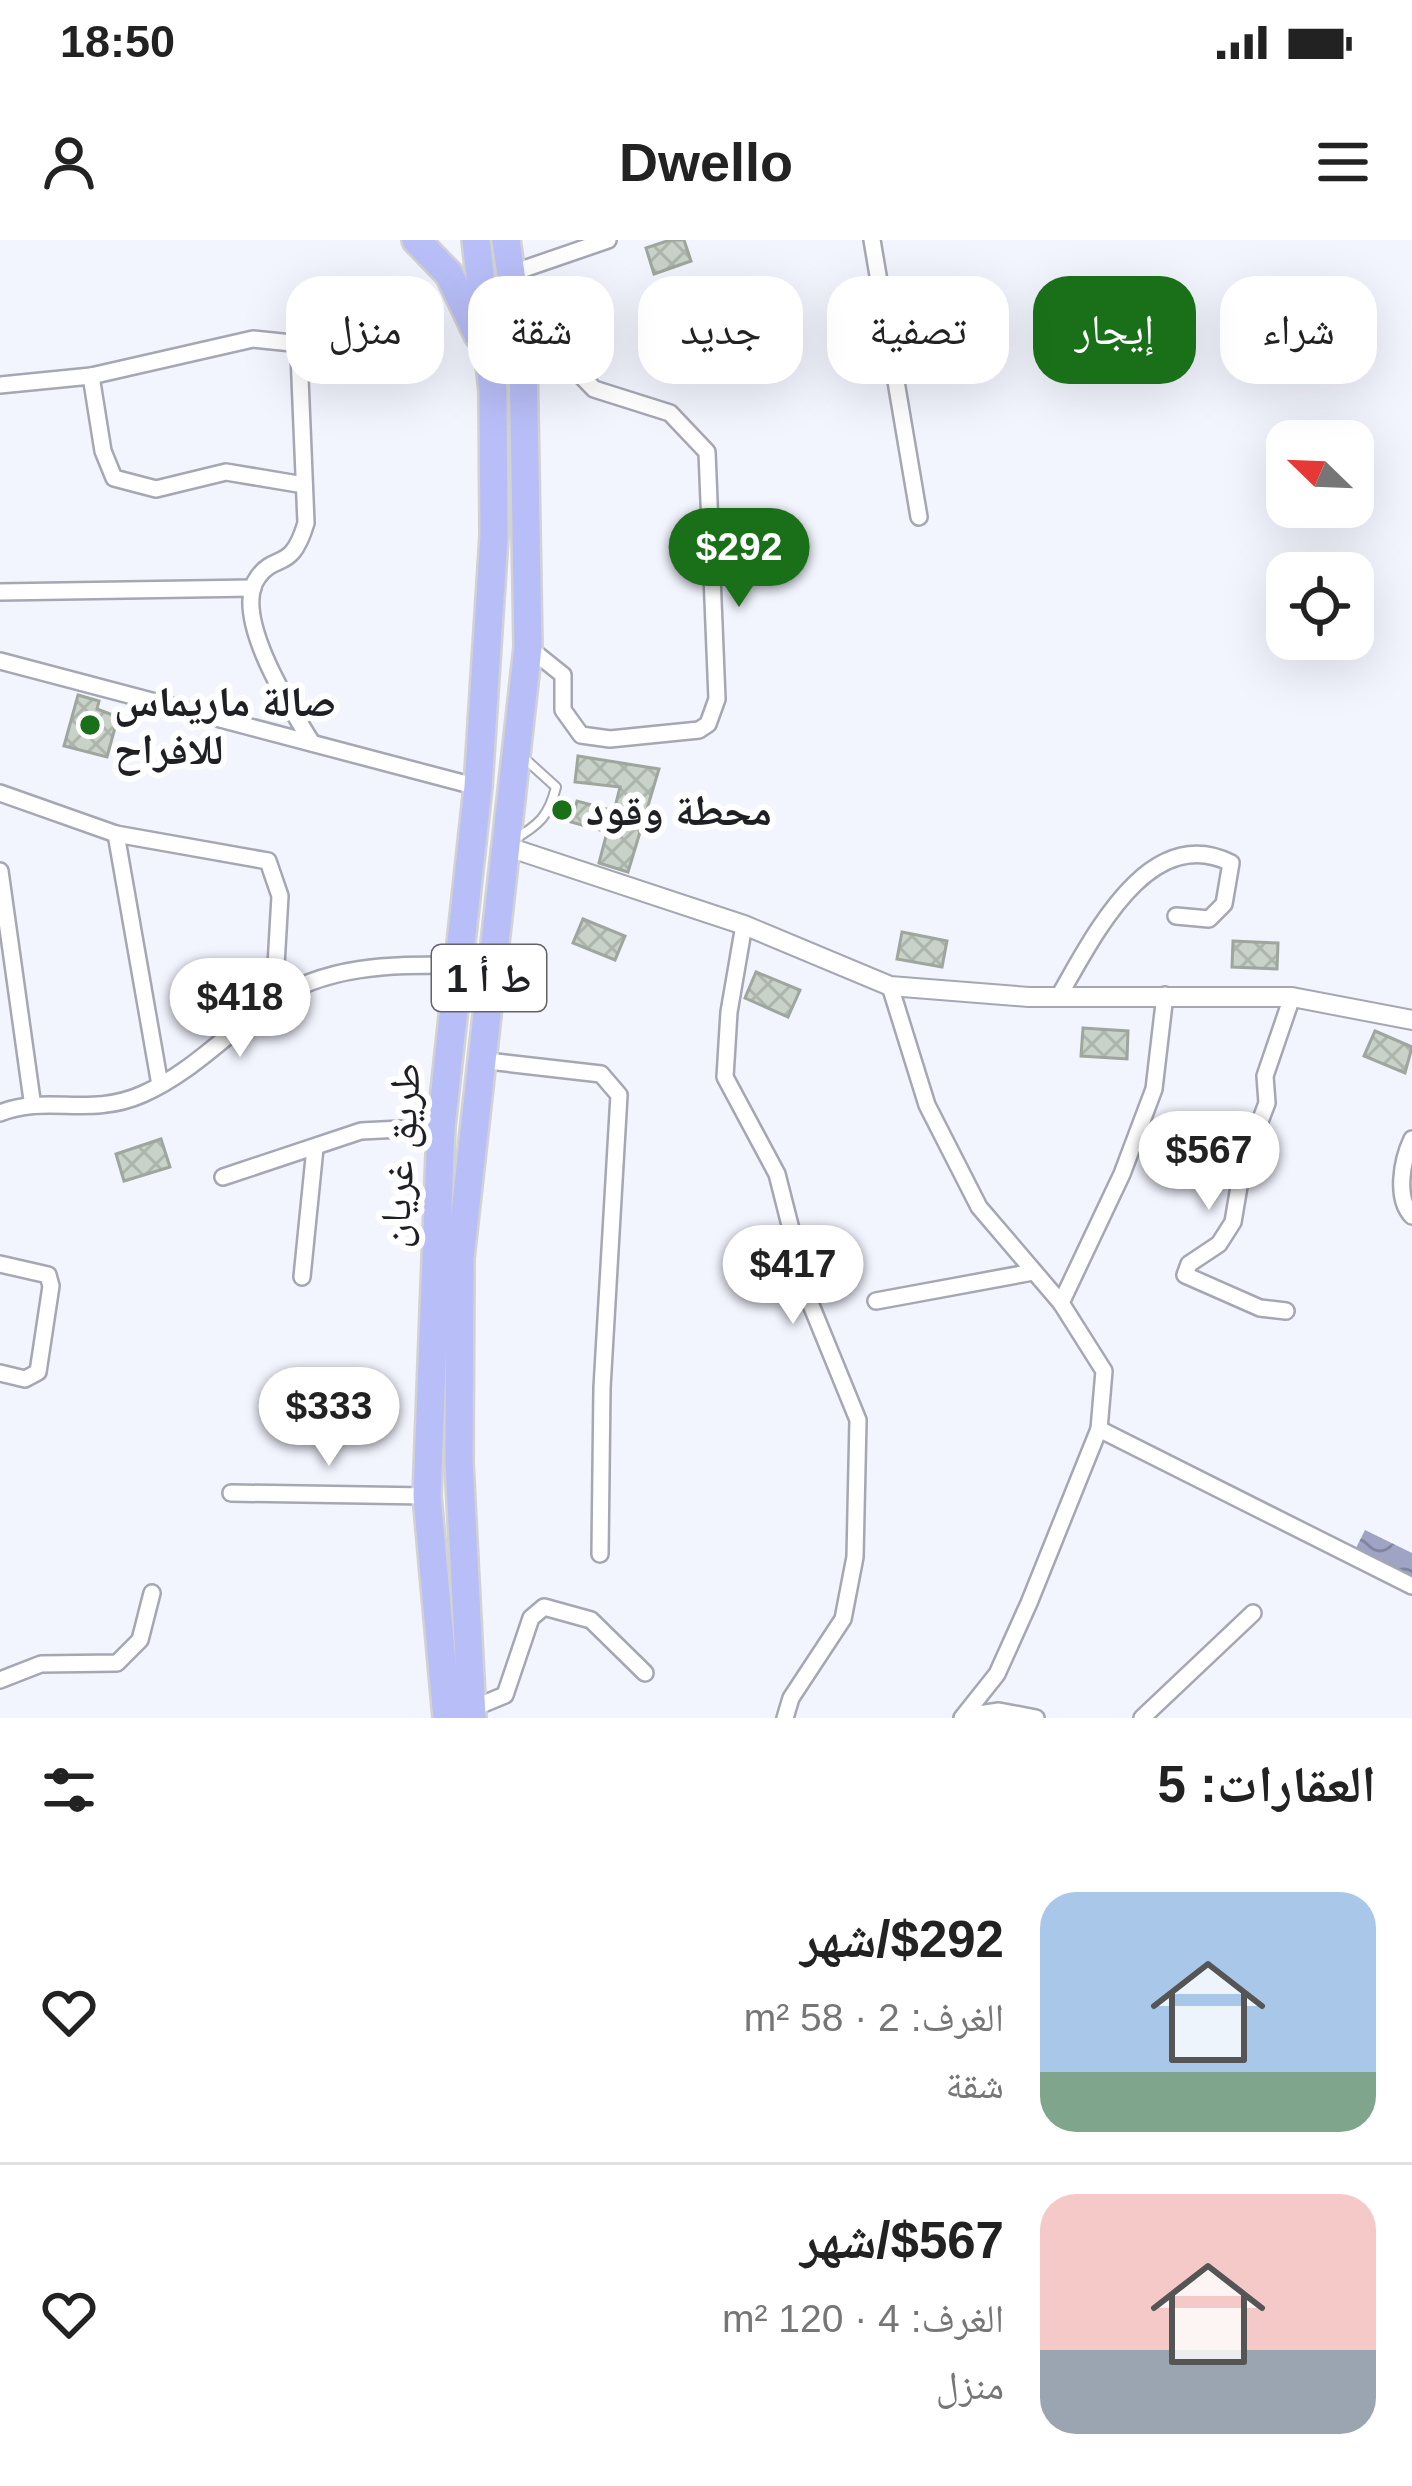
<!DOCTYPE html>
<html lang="ar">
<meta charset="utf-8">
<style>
:root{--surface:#fff;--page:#f6f6f6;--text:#222;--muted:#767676;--line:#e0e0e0;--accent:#1a7019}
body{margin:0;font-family:Arial,"Noto Naskh Arabic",sans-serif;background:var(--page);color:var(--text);direction:rtl;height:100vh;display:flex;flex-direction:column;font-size:45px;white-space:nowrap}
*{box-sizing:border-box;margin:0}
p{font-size:39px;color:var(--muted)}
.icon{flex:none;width:66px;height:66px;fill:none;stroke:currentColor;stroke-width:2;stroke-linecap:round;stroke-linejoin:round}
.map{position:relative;height:1478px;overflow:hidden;direction:ltr}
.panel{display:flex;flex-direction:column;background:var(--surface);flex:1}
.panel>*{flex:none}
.guide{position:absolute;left:36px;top:36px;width:1341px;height:108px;direction:rtl;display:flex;gap:24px}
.needle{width:78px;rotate:293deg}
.controls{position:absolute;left:1266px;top:180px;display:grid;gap:24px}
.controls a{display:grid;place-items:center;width:108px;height:108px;border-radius:24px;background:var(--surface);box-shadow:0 12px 48px #0002;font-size:60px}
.price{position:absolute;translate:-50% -102px;padding:0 27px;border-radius:42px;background:#fff;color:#222;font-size:39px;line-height:78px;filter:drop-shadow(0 3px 6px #0008)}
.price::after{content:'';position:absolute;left:50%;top:72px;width:36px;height:27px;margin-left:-18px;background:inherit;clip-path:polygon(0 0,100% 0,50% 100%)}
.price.current{background:var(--accent);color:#fff}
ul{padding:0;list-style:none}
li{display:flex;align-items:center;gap:36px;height:300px;padding:0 36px}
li+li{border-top:3px solid var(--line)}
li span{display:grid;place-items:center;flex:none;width:336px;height:240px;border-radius:36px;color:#555}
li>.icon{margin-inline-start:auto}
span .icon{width:144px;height:144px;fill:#fffc;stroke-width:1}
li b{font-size:51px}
h2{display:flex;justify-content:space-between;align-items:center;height:144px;padding:0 36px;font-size:51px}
.tag{padding:0 42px;border-radius:36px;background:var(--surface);box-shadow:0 12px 48px #0002;font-size:42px;line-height:108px}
.tag.current{background:var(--accent);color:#fff}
.status{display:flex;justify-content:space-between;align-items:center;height:84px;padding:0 60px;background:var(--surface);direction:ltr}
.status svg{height:33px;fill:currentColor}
header{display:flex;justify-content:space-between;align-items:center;height:156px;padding:0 36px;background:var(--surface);font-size:54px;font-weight:600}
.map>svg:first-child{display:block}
</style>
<div class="status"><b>18:50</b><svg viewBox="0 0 49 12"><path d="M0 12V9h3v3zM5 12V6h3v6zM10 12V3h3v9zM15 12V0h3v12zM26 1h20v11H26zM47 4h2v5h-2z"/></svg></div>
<header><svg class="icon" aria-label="menu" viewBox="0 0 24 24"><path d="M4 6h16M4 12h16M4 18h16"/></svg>Dwello<svg class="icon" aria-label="person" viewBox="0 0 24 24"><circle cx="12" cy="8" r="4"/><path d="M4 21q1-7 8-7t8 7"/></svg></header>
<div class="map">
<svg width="1412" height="1478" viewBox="0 0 1412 1478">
<defs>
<pattern id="water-waves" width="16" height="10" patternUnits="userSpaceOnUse" patternTransform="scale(3)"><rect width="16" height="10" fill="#9fa3c4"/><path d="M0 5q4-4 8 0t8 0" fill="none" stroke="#81849f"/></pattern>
<pattern id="building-cross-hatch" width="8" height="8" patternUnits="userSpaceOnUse" patternTransform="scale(3)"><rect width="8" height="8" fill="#c9d2c8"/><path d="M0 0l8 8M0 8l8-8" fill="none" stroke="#acb4ac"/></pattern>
</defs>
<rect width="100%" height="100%" fill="#f2f4fe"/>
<path fill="url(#water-waves)" d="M1365,1290L1412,1313V1336L1356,1308Z"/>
<g fill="url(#building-cross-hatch)" stroke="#9ea69d" stroke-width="3">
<path d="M670,0H684L691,21L654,34L646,8Z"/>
<path d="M379,73L385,98L346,108L340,84Z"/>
<path d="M78,455L99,461L97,469L118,477L107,517L64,506Z"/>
<path d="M578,516L659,529L628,632L599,623L607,592L571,582L577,561L614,571L620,547L575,542Z"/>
<path d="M583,679L625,696L615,720L573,703Z"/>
<path d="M902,692L947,701L942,727L897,719Z"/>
<path d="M1233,701L1278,703L1277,729L1232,727Z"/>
<path d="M756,732L800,750L788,777L745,758Z"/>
<path d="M1083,788L1128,791L1127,819L1081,816Z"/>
<path d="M1375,791L1412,807L1405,833L1364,816Z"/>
<path d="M161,899L170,927L124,941L116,914Z"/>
</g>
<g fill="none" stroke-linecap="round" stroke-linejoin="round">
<g stroke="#a5a7b3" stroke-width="12">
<path id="service" d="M513,600C539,585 549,576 556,547L524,518"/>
</g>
<g stroke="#a5a7b3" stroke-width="20">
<g id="minor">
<path d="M872,0L919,277"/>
<path d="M512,33L608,0"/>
<path d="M523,114L567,121L594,149L670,173L707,212L717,459L708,484L699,490L610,499L581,495L563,470V435L528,407"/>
<path d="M91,136L103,211L114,238L156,249L226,232L304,245"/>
<path d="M0,145L91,136L253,99L292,103L299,114L306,283C291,333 276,312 258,337C230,375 292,470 312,503"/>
<path d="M0,352L253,348"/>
<path d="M0,421L478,547"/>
<path d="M0,553L116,594L268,621L280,656L274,760"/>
<path d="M116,594L160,845"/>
<path d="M0,631L32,860"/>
<path d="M744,685L729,772L725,837L777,934L809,1060L858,1180L855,1317L843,1379L791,1458L785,1478"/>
<path d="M890,746L927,865L979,967L1061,1063L1104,1131L1099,1189L1029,1363L997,1434L962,1478"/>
<path d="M1059,756C1093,698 1148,582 1231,623L1224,664L1209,679L1176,676"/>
<path d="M479,820L601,834L619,855L602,1148L600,1314"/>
<path d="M0,873C48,854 89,878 143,854C191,833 227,793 271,763C326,724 394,725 458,725"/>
<path d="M1412,899C1402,920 1395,958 1412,976"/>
<path d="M223,937L361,891L441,887"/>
<path d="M0,1024L48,1035L51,1046L38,1132L25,1139L0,1133"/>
<path d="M302,1037L315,908"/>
<path d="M876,1061L1033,1032"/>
<path d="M1061,1063L1122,934L1154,849L1165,755"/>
<path d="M1286,1071L1260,1068L1185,1035L1189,1024L1219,1004L1233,982L1242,929L1267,863L1265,836L1292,757"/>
<path d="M1099,1189L1412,1346"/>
<path d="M231,1253L427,1256"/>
<path d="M0,1440L41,1424L117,1423L140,1400L152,1353"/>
<path d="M471,1469L505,1455L531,1378L544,1367L591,1380L645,1433"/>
<path d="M965,1476L999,1471L1036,1478"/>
<path d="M1142,1478L1253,1373"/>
</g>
</g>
<g stroke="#a5a7b3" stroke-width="22">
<path id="tertiary" d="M505,606L744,685L890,746L1029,757H1292L1412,780"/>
</g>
<g stroke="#d2d2d3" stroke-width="32">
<g id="trunk">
<path d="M416,0L449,34L478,95"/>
<path d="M447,1478L427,1256L441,887L478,547L494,296L493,151L476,0"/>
<path d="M472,1478L459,1222L460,1018L528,407L523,114L506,0"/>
</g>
</g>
<use href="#service" stroke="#fff" stroke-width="8"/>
<use href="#minor" stroke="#fff" stroke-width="15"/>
<use href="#tertiary" stroke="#fff" stroke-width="18"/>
<use href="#trunk" stroke="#b8bef7" stroke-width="27"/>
</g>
<g fill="#1a7019" stroke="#fff" stroke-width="4.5">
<circle cx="90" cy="485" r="12"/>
<circle cx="562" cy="570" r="12"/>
</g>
<g text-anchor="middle" stroke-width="12" stroke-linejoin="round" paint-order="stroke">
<rect fill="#fff" stroke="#626366" stroke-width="3" x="432" y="705" width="114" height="66" rx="9"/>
<g font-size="39" font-weight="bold" fill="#1f2024">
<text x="489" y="752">ط أ 1</text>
</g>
<g font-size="42" font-weight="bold" fill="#1f2024" stroke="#fff" text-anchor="start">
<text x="114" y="476">صالة ماريماس<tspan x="114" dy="48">للافراح</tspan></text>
<text x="586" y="585">محطة وقود</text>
</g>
<g font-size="42" fill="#1f2024" stroke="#fff">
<text transform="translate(399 915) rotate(-86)" y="15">طريق غريان</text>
</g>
</g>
</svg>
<div class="controls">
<a><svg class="needle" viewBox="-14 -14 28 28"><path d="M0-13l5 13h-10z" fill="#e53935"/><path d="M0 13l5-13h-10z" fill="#767676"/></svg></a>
<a><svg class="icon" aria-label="locate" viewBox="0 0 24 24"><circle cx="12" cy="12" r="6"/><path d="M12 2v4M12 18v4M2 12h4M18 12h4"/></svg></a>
</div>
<b class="price current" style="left:739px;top:370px">$292</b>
<b class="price" style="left:240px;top:820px">$418</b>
<b class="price" style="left:1209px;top:973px">$567</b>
<b class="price" style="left:793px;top:1087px">$417</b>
<b class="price" style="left:329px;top:1229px">$333</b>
<div class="guide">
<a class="tag">شراء</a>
<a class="tag current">إيجار</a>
<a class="tag">تصفية</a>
<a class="tag">جديد</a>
<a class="tag">شقة</a>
<a class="tag">منزل</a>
</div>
</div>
<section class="panel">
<h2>العقارات: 5<svg class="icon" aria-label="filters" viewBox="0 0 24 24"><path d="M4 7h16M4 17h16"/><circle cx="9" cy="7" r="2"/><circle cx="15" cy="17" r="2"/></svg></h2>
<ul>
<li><span style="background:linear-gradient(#a9c7e8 75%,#7fa58c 0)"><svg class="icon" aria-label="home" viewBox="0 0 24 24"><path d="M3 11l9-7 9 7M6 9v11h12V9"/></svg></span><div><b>$292/شهر</b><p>الغرف: 2 · 58 m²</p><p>شقة</p></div><svg class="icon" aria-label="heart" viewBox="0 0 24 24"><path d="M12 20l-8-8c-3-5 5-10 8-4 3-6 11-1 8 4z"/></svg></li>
<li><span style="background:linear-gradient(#f6c9c9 65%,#9aa5b1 0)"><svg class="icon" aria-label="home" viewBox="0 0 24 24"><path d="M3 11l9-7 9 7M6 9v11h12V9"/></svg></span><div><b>$567/شهر</b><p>الغرف: 4 · 120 m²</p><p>منزل</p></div><svg class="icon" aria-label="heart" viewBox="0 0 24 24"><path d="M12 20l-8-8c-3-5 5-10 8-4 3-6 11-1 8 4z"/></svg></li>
</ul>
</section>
